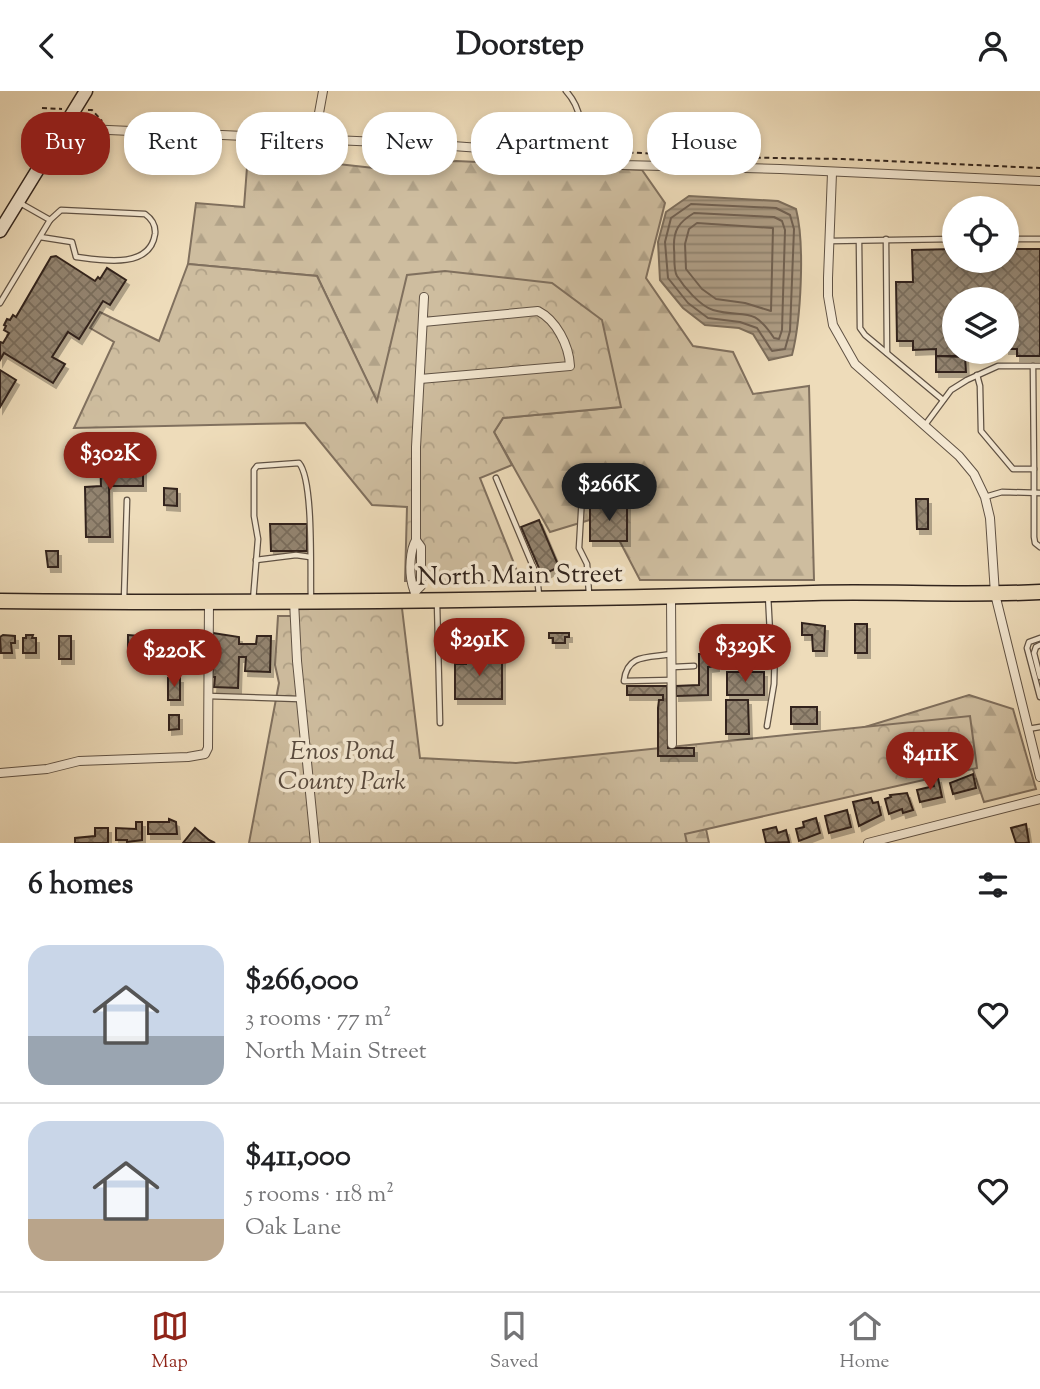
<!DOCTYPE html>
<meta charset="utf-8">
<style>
:root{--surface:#fff;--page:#f2f2f2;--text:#202124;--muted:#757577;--line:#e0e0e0;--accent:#8f2418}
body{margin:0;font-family:"Sorts Mill Goudy",serif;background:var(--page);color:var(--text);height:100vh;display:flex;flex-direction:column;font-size:26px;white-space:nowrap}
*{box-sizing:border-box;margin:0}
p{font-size:23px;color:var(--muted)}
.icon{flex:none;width:38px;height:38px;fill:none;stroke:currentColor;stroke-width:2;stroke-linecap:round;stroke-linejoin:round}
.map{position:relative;height:752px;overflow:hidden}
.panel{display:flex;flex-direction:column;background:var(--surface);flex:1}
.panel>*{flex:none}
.guide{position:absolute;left:21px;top:21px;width:999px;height:63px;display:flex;gap:14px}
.buttons{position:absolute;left:942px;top:105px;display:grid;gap:14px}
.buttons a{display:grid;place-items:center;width:77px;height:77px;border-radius:50%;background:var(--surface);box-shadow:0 4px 10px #0003;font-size:35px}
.price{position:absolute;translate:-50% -60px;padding:0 16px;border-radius:24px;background:var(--accent);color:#fff;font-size:23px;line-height:46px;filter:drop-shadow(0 2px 4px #0008)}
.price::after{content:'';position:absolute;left:50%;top:42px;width:21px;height:16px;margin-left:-10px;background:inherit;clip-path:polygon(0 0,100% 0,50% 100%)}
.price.current{background:#222;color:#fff}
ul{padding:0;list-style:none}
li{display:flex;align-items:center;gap:21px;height:175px;padding:0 28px}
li+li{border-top:2px solid var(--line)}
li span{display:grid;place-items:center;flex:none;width:196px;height:140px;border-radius:21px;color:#555}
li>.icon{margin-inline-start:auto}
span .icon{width:84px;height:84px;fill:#fffc;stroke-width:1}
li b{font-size:30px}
h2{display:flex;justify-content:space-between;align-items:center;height:84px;padding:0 28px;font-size:30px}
.chip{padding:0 24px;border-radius:28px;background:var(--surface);box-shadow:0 4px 10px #0003;font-size:24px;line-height:63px}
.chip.current{background:var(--accent);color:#fff}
header{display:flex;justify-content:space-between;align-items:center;height:91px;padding:0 28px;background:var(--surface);font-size:32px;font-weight:700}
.dock{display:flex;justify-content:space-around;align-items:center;height:98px;border-top:2px solid var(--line);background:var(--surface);font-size:19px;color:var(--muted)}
.dock a{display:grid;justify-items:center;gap:4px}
.dock .current{color:var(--accent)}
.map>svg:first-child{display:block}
</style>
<header><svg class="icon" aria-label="back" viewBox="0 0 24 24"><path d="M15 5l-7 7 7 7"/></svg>Doorstep<svg class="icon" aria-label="person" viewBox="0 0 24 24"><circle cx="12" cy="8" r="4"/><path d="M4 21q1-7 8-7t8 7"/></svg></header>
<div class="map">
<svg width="1040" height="752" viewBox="0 0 1040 752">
<defs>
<pattern id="forest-firs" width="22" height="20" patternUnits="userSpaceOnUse" patternTransform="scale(1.75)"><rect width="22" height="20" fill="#cebd9f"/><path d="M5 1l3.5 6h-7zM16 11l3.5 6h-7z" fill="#b1a288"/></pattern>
<pattern id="park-crowns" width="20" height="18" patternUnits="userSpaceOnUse" patternTransform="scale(1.75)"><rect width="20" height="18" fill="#cebd9f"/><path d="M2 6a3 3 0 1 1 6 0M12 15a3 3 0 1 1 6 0" fill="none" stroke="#b1a288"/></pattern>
<pattern id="water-rules" width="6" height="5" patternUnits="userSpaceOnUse" patternTransform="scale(1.75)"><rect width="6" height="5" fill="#ae9d85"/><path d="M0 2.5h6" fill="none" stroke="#8e806c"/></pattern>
<pattern id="building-cross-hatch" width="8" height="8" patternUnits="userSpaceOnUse" patternTransform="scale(1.75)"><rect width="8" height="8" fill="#93846f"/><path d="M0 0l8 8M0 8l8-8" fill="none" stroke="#796c5b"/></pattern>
<filter id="shadow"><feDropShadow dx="3" dy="5" stdDeviation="0" flood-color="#0004"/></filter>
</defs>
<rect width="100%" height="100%" fill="#eedcba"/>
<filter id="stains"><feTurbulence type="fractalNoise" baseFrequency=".00286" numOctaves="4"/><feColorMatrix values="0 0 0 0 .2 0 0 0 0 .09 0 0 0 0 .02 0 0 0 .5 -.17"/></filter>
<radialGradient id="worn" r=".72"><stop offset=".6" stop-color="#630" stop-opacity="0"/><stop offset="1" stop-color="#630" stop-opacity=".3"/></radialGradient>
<g fill="url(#forest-firs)" stroke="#80705e" stroke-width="2">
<path d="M248,63L383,78L456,70L642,79L665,112L646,187L693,255L733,261L753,303L809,295L814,489H640L606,424L550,441L494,341L503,327L620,316L377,311L317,185L188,173L196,112L244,116Z"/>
<path d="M969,604L1013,618L1036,698L984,711L965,655L706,738L709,752H555L826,648Z"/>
</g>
<g fill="url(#park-crowns)" stroke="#80705e" stroke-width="2">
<path d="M188,173L317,185L377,310L407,184L445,180L552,192L602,229L621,316L503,327L494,341L512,374L480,387L521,490H405L407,416L372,414L305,332L74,337L114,251L90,237L100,221L159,250Z"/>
<path d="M401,509L420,667L516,672L970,625L977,677L685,743L687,752H249L279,592L275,574L278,525H291L294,510Z"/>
</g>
<path fill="url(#water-rules)" stroke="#7c6d5b" stroke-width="2" d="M689,105L778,110L796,118C805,153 801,229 792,264L769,269L753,243L739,237L705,234L683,217L660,189L658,151L666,121Z"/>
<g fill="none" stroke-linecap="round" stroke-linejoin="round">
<g stroke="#706051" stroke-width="2">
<path d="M691,113L776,117L790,124L794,138L790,240L785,258L772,260L757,237L740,231L708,227L688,212L668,187L665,151L671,127Z"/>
<path d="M694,122L774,126L782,130L785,139L782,239L779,248L774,247C752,213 744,228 713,219C700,215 684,196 677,185C673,178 675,166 674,158C673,139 679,131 694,122Z"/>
<path d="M697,132L773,137L771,220L745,212L716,208L702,198L686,178L685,153L689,138Z"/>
</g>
</g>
<g fill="url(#building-cross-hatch)" stroke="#31241d" stroke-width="2" filter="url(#shadow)">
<path d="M954,158V170H1006V158H1040V265H1017V258H1006V208H954V261H972V265H936V258L913,259V250H897L896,191H913L912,159Z"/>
<path d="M56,165L95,190L98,186L100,188L107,177L126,189L110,214L103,210L79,248L68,241L52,266L65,273L53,292L4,262L0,269V251L3,252L9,242L4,239L6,235L4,234L7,228L10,229L13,224L16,226L51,166Z"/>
<path d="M936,265L965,266L966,281H936Z"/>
<path d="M0,279L16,289L0,316Z"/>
<path d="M143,366V395H109L110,446H86L85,396L101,395L100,367Z"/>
<path d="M164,397L177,398V415L164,414Z"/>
<path d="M916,408H928V438H917Z"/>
<rect x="590" y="413" width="37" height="37"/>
<path d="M539,429L559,476L542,484L521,436Z"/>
<path d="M270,433H307V460H271Z"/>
<path d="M46,460H58V476H48Z"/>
<path d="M802,532L825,535L824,560H813L812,544H802Z"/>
<rect x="855" y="533" width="12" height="29"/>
<path d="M213,542L239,546V553H256L257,545H271L270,581L245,580L246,566H239L238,597L214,596L215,586H212L215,555H212Z"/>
<path d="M549,542H569V546H565V552H553V547H549Z"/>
<path d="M3,544L15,545V552H11L12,562H1L0,546Z"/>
<path d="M26,544H33L32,547H36V562H23V547H26Z"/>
<path d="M128,544L139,545L141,562H130V558H128Z"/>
<path d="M163,544H182V561H168V567H163Z"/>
<rect x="59" y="545" width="12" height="23"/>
<path d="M699,563H716V575L708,576V604L676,605V595L699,594Z"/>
<path d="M466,564H502V608H455V573H466Z"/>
<rect x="727" y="581" width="37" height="23"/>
<rect x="168" y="587" width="12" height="22"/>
<path d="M627,595H667L668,657H694V665H658V617L659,609H663V604H627Z"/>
<path d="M726,609H748L749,643H726Z"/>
<rect x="791" y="616" width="26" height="17"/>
<path d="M169,624H179V638L169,639Z"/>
<path d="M973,683L976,697L953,703L950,692Z"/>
<path d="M938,687L942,706L920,711L917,699L934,695L932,689Z"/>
<path d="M907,702L913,719L903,722L902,718L889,723L885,708L891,706L890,704Z"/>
<path d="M871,707L873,712L878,711L881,724L859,735L853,711Z"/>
<path d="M847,719L851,736L829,742L825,725Z"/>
<path d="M816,727L820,742L799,750L796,738L804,736L803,731Z"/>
<path d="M169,728L176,731L177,743H148V731H169Z"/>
<path d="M136,731H142V749L127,751V749H116V737L136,738Z"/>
<path d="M1026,733L1029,752H1016L1011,737Z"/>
<path d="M776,736L778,742L786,739L789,751L766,752L763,739Z"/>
<path d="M95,737H108V752H75V747L95,745Z"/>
<path d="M195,737L209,749L215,752H183Z"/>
</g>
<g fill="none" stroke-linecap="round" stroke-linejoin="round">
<g stroke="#605244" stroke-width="7">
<g id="lane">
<path d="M566,0C585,21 581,43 580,68"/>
<path d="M20,112L50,129"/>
<path d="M886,148L887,262"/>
<path d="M1006,148H1040"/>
<path d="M830,150L954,148"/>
<path d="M859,150L860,237L865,244L943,309"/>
<path d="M0,212L50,129L61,119L145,123C152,128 156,134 155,143C150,179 100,169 76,166L72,151L40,146"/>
<path d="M977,284L980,295L981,340L1013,378H1034L1033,275"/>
<path d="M925,334L951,299L967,289L998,275H1040"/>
<path d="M1034,378V446L1035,452L1040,456"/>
<path d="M496,387L537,485L539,504"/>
<path d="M582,405L579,457L587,473L589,503"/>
<path d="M985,406L1002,401L1040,402"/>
<path d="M256,469L296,464L310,466"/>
<path d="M124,509L127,409"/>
<path d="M253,510L258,448L254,425V379L257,375L299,372C314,389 310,482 311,509"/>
<path d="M437,511L440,632"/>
<path d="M1040,547L1029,551L1027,557L1040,606"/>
<path d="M1040,554L1036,556L1034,562L1040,586"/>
<path d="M673,576L694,575"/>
<path d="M671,589L624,590C627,562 649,567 672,563"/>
<path d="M208,605L300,608"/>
<path d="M767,635L774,593L775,555L770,542L768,504"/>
<path d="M1028,638L1040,636"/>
</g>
</g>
<g stroke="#605244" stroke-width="10">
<g id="street">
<path d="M319,22L323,0"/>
<path d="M63,37L425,53L508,59L623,74L780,78L1040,90"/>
<path d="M307,77L310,47"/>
<path d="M832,82L828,187V205L833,234L855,273L959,365L974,383L985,406L990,427L995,503L1040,686"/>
<path d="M420,288L570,275C569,254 556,229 538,220L423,231"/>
<path d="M416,449V356L424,206"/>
<path d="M416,500L421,495V456L416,449C410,459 409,480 412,492C413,498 416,502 416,509"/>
<path d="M671,506L672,653"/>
<path d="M294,510L297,570L315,752"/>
<path d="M0,682L47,678L79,670L188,666L205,663L208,657L209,511"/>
<path d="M868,752L1040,708"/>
</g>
</g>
<g stroke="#31241d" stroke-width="15">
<path id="secondary" d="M0,140L86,0"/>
</g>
<g stroke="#31241d" stroke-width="17">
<path id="highway" d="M0,510C271,513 542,509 813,502C889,500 964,505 1040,501"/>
</g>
<g stroke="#31241d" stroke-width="2" stroke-dasharray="5 3.5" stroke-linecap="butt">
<path d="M42,17L62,18"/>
<path d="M88,19H92L102,30"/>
<path d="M482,48L574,58"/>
<path d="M586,59L712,66L843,68L1040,77"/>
</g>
<use href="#lane" stroke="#f4e8d2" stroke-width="4.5"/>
<use href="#street" stroke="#f4e8d2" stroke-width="8"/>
<use href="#secondary" stroke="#f4e8d2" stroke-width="12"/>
<use href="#highway" stroke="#eedcba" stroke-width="14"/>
</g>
<g text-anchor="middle" stroke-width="7" stroke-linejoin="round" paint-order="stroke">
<g font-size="26" fill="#31241d" stroke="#f4e8d2">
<text transform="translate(520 483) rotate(-1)" y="9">North Main Street</text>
</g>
<g font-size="26" font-style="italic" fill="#584a3e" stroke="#f4e8d2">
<text x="342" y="668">Enos Pond<tspan x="342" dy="30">County Park</tspan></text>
</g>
</g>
<rect width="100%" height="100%" filter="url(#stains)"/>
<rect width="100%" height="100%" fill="url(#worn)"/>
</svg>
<div class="buttons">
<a><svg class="icon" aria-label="locate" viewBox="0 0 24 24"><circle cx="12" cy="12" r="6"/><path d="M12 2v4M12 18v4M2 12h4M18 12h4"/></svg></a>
<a><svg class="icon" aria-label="layers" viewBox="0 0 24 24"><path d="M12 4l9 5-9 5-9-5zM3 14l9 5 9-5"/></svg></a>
</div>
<b class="price" style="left:110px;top:401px">$302K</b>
<b class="price current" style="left:609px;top:432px">$266K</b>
<b class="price" style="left:479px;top:587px">$291K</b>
<b class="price" style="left:745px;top:593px">$329K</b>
<b class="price" style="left:174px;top:598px">$220K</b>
<b class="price" style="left:930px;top:701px">$411K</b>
<div class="guide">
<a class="chip current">Buy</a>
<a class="chip">Rent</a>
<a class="chip">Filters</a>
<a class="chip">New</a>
<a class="chip">Apartment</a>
<a class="chip">House</a>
</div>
</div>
<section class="panel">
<h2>6 homes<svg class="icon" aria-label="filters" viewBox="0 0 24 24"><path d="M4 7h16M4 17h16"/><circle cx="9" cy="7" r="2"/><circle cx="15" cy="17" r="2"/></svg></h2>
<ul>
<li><span style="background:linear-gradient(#c9d6e8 65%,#9aa5b1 0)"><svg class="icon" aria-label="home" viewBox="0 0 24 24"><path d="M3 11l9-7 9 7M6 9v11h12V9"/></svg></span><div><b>$266,000</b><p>3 rooms · 77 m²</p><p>North Main Street</p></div><svg class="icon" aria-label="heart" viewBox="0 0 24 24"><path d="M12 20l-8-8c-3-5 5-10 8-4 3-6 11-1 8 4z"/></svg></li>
<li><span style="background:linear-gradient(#c9d6e8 70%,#b9a48a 0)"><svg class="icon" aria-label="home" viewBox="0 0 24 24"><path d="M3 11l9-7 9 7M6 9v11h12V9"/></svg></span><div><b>$411,000</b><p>5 rooms · 118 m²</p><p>Oak Lane</p></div><svg class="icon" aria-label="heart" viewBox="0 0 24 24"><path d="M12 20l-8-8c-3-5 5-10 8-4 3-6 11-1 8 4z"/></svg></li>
</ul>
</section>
<nav class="dock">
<a class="current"><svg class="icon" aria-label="map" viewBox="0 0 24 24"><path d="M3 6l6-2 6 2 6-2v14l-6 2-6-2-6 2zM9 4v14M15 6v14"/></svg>Map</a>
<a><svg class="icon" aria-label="saved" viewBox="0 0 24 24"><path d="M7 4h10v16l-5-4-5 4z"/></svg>Saved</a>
<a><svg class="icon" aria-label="home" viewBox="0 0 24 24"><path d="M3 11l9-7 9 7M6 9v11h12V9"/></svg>Home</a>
</nav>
